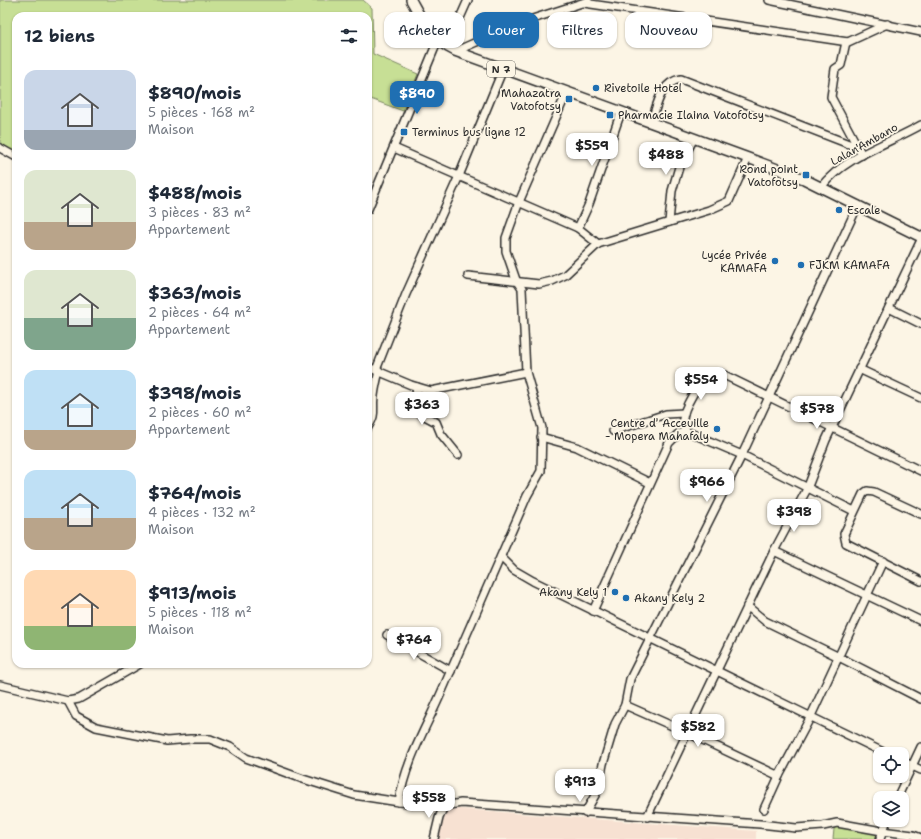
<!DOCTYPE html>
<html lang="fr">
<meta charset="utf-8">
<style>
:root{--surface:#fff;--page:#f6f6f7;--text:#1f2937;--muted:#747a83;--accent:#1f6fb2}
body{margin:0;font-family:"Shantell Sans",sans-serif;background:var(--page);color:var(--text);height:100vh;display:flex;flex-direction:column;font-size:15px;white-space:nowrap}
*{box-sizing:border-box;margin:0}
p{font-size:13px;color:var(--muted)}
.icon{flex:none;width:22px;height:22px;fill:none;stroke:currentColor;stroke-width:2;stroke-linecap:round;stroke-linejoin:round}
.map{position:relative;flex:1;overflow:hidden}
.side{position:absolute;left:12px;top:12px;width:360px;height:656px;display:flex;flex-direction:column;background:var(--surface);border-radius:12px;box-shadow:0 1px 3px #0004}
.side>*{flex:none}
.guide{position:absolute;left:384px;top:12px;width:380px;height:36px;display:flex;gap:8px}
.fabs{position:absolute;left:873px;top:747px;display:grid;gap:8px}
.fabs a{display:grid;place-items:center;width:36px;height:36px;border-radius:8px;background:var(--surface);box-shadow:0 1px 3px #0004;font-size:20px}
.price{position:absolute;translate:-50% -34px;padding:0 9px;border-radius:8px;background:#fff;color:#222;font-size:13px;line-height:26px;filter:drop-shadow(0 1px 2px #0008)}
.price::after{content:'';position:absolute;left:50%;top:24px;width:12px;height:9px;margin-left:-6px;background:inherit;clip-path:polygon(0 0,100% 0,50% 100%)}
.price.active{background:var(--accent);color:#fff}
ul{padding:0;list-style:none}
li{display:flex;align-items:center;gap:12px;height:100px;padding:0 12px}
li span{display:grid;place-items:center;flex:none;width:112px;height:80px;border-radius:12px;color:#555}
li>.icon{margin-inline-start:auto}
span .icon{width:48px;height:48px;fill:#fffc;stroke-width:1}
li b{font-size:17px}
h2{display:flex;justify-content:space-between;align-items:center;height:48px;padding:0 12px;font-size:17px}
.tag{padding:0 14px;border-radius:12px;background:var(--surface);box-shadow:0 1px 3px #0004;font-size:14px;line-height:36px}
.tag.active{background:var(--accent);color:#fff}
.map>svg:first-child{display:block}
</style>
<div class="map">
<svg width="921" height="839" viewBox="0 0 921 839">
<rect width="100%" height="100%" fill="#fcf5e5"/>
<filter id="ink" filterUnits="userSpaceOnUse"><feTurbulence type="fractalNoise" baseFrequency=".025" numOctaves="2"/><feDisplacementMap in="SourceGraphic" scale="8" xChannelSelector="R" yChannelSelector="G"/><feConvolveMatrix kernelMatrix="1 2 1 2 8 2 1 2 1" color-interpolation-filters="sRGB"/></filter>
<g filter="url(#ink)">
<path fill="#f7e1d2" d="M447,808L756,831V839H438L443,817Z"/>
<g fill="#c7df95" stroke="#798560">
<path d="M0,0H363L372,8L373,54L418,74L403,111L368,98V16H16V157L0,148Z"/>
<path d="M838,825L882,832L881,839H833L834,829Z"/>
</g>
<g fill="none" stroke-linecap="round" stroke-linejoin="round">
<g stroke="#2b2b2b" stroke-width="10">
<g id="minor">
<path d="M769,0L921,32"/>
<path d="M584,3L848,42L887,24"/>
<path d="M846,42L841,65L835,69L831,97L862,155"/>
<path d="M447,47L468,0"/>
<path d="M456,51L517,24L588,1"/>
<path d="M651,123C657,106 660,82 681,79L854,146L857,144"/>
<path d="M0,148L16,157"/>
<path d="M394,148L578,228L598,244"/>
<path d="M821,187C845,156 888,144 921,125"/>
<path d="M368,209L438,40"/>
<path d="M669,222L672,191L679,167L694,138"/>
<path d="M578,228L589,204L621,112"/>
<path d="M468,276L539,284L552,281L565,275L598,244L709,210L729,201L748,158"/>
<path d="M889,308L921,324"/>
<path d="M368,367L411,385L431,391L526,372"/>
<path d="M859,369L921,398"/>
<path d="M376,370L406,294L459,176L503,69"/>
<path d="M417,387L415,402L421,414L436,422L441,434L458,455"/>
<path d="M368,427C377,413 372,411 374,396C375,388 377,379 379,371"/>
<path d="M613,431L666,414L684,413"/>
<path d="M686,431C685,427 683,422 683,419C683,409 700,380 708,375C712,372 716,373 720,373L921,471"/>
<path d="M541,437L577,447L650,483"/>
<path d="M921,514L874,492L867,491L863,494L844,534L846,543L921,581"/>
<path d="M774,551L921,621"/>
<path d="M501,557L514,570L533,581L887,754"/>
<path d="M747,606L765,621L839,657L921,699"/>
<path d="M593,611L669,443L678,434L686,431L742,455L854,511"/>
<path d="M387,635L451,671"/>
<path d="M0,685L68,701L79,699L140,664"/>
<path d="M68,701L76,716L96,727L167,741L190,739H210L230,747L246,758L303,779L354,795L399,802L444,806L461,803L760,824L796,828L823,826L837,823L882,831L913,835L921,838"/>
<path d="M625,705L686,732L779,776"/>
<path d="M902,761L921,770"/>
<path d="M897,798L921,747"/>
<path d="M399,802C405,762 426,728 442,691C470,626 499,561 527,496L541,471L542,428L526,372L522,289L516,280L506,251V238L519,202L567,92"/>
<path d="M764,809L779,776L810,718L883,561"/>
<path d="M585,813L598,790L603,764L615,724L625,705L630,679L742,455L858,205"/>
<path d="M647,817L774,551L807,489L826,440L921,240"/>
<path d="M434,839L439,818L444,806"/>
<path d="M880,839L887,820"/>
</g>
</g>
<g stroke="#2b2b2b" stroke-width="12">
<path id="major" d="M411,0C423,22 431,39 455,51L748,158L804,179L921,237"/>
</g>
<use href="#minor" stroke="#fcf5e5" stroke-width="7"/>
<use href="#major" stroke="#fcf5e5" stroke-width="9"/>
</g>
</g>
<g fill="#1f6fb2" stroke="#fcf5e5" stroke-width="1.5">
<circle cx="596" cy="88" r="4"/>
<rect x="565" y="95" width="8" height="8" rx="2"/>
<rect x="606" y="111" width="8" height="8" rx="2"/>
<rect x="400" y="128" width="8" height="8" rx="2"/>
<rect x="802" y="171" width="8" height="8" rx="2"/>
<circle cx="839" cy="210" r="4"/>
<circle cx="775" cy="261" r="4"/>
<circle cx="801" cy="265" r="4"/>
<circle cx="717" cy="429" r="4"/>
<circle cx="615" cy="592" r="4"/>
<circle cx="626" cy="598" r="4"/>
</g>
<g text-anchor="middle" stroke-width="3.5" stroke-linejoin="round" paint-order="stroke">
<rect fill="#fcf5e5" stroke="#6a6863" stroke-width="1" x="487" y="61" width="28" height="16" rx="3"/>
<g font-size="10" font-weight="bold" fill="#2b2b2b">
<text x="501" y="73">N 7</text>
</g>
<g font-size="11" fill="#2b2b2b" stroke="#fcf5e5" text-anchor="start">
<text x="604" y="92">Rivetoile Hotel</text>
<text x="561" y="97" text-anchor="end">Mahazatra<tspan x="561" dy="13">Vatofotsy</tspan></text>
<text x="618" y="119">Pharmacie Ilaina Vatofotsy</text>
<text x="412" y="136">Terminus bus ligne 12</text>
<text x="798" y="173" text-anchor="end">Rond point<tspan x="798" dy="13">Vatofotsy</tspan></text>
<text x="847" y="214">Escale</text>
<text x="767" y="259" text-anchor="end">Lycée Privée<tspan x="767" dy="13">KAMAFA</tspan></text>
<text x="809" y="269">FJKM KAMAFA</text>
<text x="709" y="427" text-anchor="end">Centre d' Acceuille<tspan x="709" dy="13">- Mopera Mahafaly</tspan></text>
<text x="607" y="596" text-anchor="end">Akany Kely 1</text>
<text x="634" y="602">Akany Kely 2</text>
</g>
<g font-size="11" fill="#2b2b2b" stroke="#fcf5e5">
<text transform="translate(864 144) rotate(-29)" y="4">Lalan'Ambano</text>
</g>
</g>
</svg>
<div class="fabs">
<a><svg class="icon" aria-label="locate" viewBox="0 0 24 24"><circle cx="12" cy="12" r="6"/><path d="M12 2v4M12 18v4M2 12h4M18 12h4"/></svg></a>
<a><svg class="icon" aria-label="layers" viewBox="0 0 24 24"><path d="M12 4l9 5-9 5-9-5zM3 14l9 5 9-5"/></svg></a>
</div>
<b class="price active" style="left:417px;top:115px">$890</b>
<b class="price" style="left:592px;top:167px">$559</b>
<b class="price" style="left:666px;top:176px">$488</b>
<b class="price" style="left:701px;top:401px">$554</b>
<b class="price" style="left:422px;top:426px">$363</b>
<b class="price" style="left:817px;top:430px">$578</b>
<b class="price" style="left:707px;top:503px">$966</b>
<b class="price" style="left:794px;top:533px">$398</b>
<b class="price" style="left:414px;top:661px">$764</b>
<b class="price" style="left:698px;top:748px">$582</b>
<b class="price" style="left:580px;top:803px">$913</b>
<b class="price" style="left:429px;top:819px">$558</b>
<div class="guide">
<a class="tag">Acheter</a>
<a class="tag active">Louer</a>
<a class="tag">Filtres</a>
<a class="tag">Nouveau</a>
</div>
<section class="side">
<h2>12 biens<svg class="icon" aria-label="filters" viewBox="0 0 24 24"><path d="M4 7h16M4 17h16"/><circle cx="9" cy="7" r="2"/><circle cx="15" cy="17" r="2"/></svg></h2>
<ul>
<li><span style="background:linear-gradient(#c9d6e8 75%,#9aa5b1 0)"><svg class="icon" aria-label="home" viewBox="0 0 24 24"><path d="M3 11l9-7 9 7M6 9v11h12V9"/></svg></span><div><b>$890/mois</b><p>5 pièces · 168 m²</p><p>Maison</p></div></li>
<li><span style="background:linear-gradient(#dfe7d0 65%,#b9a48a 0)"><svg class="icon" aria-label="home" viewBox="0 0 24 24"><path d="M3 11l9-7 9 7M6 9v11h12V9"/></svg></span><div><b>$488/mois</b><p>3 pièces · 83 m²</p><p>Appartement</p></div></li>
<li><span style="background:linear-gradient(#dfe7d0 60%,#7fa58c 0)"><svg class="icon" aria-label="home" viewBox="0 0 24 24"><path d="M3 11l9-7 9 7M6 9v11h12V9"/></svg></span><div><b>$363/mois</b><p>2 pièces · 64 m²</p><p>Appartement</p></div></li>
<li><span style="background:linear-gradient(#bfe0f5 75%,#b9a48a 0)"><svg class="icon" aria-label="home" viewBox="0 0 24 24"><path d="M3 11l9-7 9 7M6 9v11h12V9"/></svg></span><div><b>$398/mois</b><p>2 pièces · 60 m²</p><p>Appartement</p></div></li>
<li><span style="background:linear-gradient(#bfe0f5 60%,#b9a48a 0)"><svg class="icon" aria-label="home" viewBox="0 0 24 24"><path d="M3 11l9-7 9 7M6 9v11h12V9"/></svg></span><div><b>$764/mois</b><p>4 pièces · 132 m²</p><p>Maison</p></div></li>
<li><span style="background:linear-gradient(#ffd9b3 70%,#8fb573 0)"><svg class="icon" aria-label="home" viewBox="0 0 24 24"><path d="M3 11l9-7 9 7M6 9v11h12V9"/></svg></span><div><b>$913/mois</b><p>5 pièces · 118 m²</p><p>Maison</p></div></li>
</ul>
</section>
</div>
